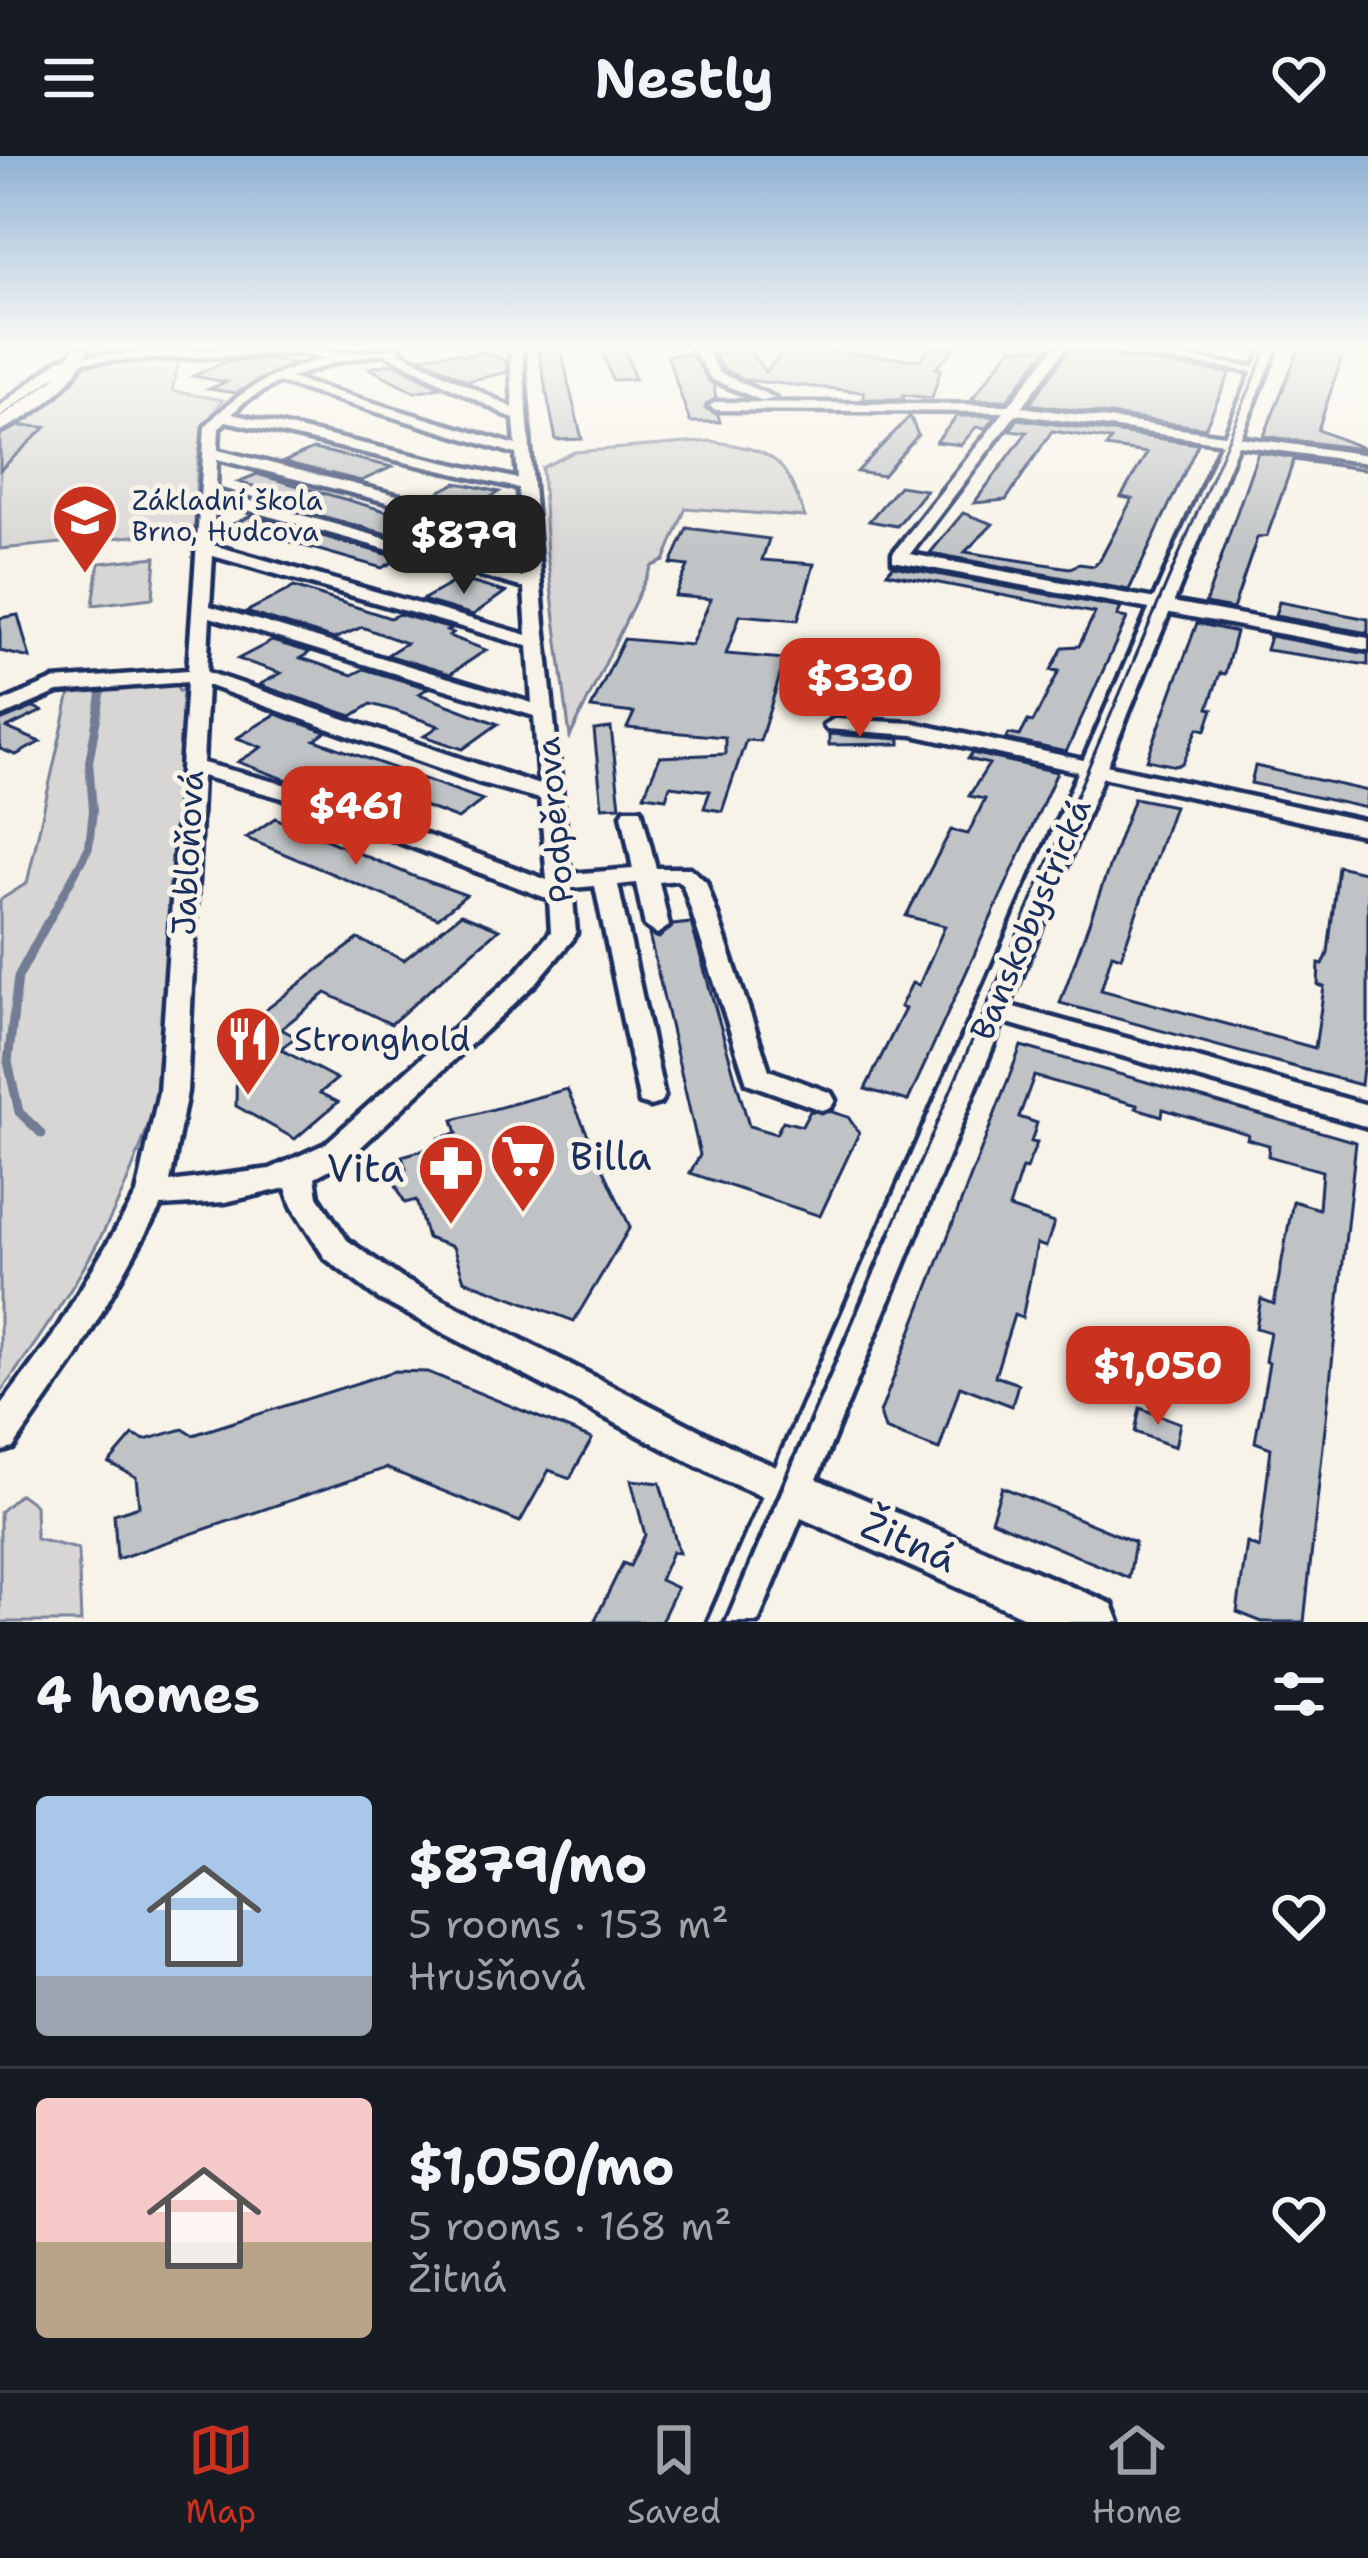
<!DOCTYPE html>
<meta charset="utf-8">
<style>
:root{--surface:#171b24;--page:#20242c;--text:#f1f3f6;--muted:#9ea1a6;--line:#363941;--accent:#c8321e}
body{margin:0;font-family:"Shantell Sans",sans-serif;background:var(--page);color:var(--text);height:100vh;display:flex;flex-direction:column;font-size:45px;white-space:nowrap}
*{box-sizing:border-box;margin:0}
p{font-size:39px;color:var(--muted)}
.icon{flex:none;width:66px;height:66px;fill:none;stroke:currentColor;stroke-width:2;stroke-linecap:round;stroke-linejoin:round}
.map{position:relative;height:1466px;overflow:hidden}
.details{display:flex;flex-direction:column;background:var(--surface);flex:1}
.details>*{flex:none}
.price{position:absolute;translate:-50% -102px;padding:0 27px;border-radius:24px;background:var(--accent);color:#fff;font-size:39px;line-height:78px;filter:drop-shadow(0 3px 6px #0008)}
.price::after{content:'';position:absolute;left:50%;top:72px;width:36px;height:27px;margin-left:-18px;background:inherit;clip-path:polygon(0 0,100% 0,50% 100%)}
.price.active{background:#222;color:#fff}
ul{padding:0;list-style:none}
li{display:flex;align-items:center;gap:36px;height:300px;padding:0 36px}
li+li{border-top:3px solid var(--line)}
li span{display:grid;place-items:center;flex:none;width:336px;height:240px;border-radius:12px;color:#555}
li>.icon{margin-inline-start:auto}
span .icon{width:144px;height:144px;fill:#fffc;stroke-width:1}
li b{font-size:51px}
h2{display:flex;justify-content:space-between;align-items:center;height:144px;padding:0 36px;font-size:51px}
header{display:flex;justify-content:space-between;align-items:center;height:156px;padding:0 36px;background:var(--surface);font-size:54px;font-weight:700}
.tabs{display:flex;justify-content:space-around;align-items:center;height:168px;border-top:3px solid var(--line);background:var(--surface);font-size:33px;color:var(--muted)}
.tabs a{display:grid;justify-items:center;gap:6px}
.tabs .active{color:var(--accent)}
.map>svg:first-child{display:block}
</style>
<header><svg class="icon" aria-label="menu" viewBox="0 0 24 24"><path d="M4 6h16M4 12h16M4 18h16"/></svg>Nestly<svg class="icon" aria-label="heart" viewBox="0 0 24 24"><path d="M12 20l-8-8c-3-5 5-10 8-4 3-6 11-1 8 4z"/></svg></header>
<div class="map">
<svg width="1368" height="1466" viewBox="0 0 1368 1466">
<rect width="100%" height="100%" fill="#f7f3e8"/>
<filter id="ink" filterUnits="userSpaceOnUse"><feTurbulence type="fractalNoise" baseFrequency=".00833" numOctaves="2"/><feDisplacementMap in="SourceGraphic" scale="24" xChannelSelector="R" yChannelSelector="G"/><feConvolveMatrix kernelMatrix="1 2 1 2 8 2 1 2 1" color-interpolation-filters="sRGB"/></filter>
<g filter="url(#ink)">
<g fill="#d7d6d4" stroke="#798299" stroke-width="3">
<path d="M180,201L172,235L223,244C191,279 197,328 195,374L0,393V281L85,209Z"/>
<path d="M711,285C776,296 783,299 805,361L686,352L664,405L652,410L570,581L547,399L542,312L574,296Z"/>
<path d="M156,401L153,442L93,449L99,407Z"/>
<path d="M176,528L179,535L186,534L157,937C130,1047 69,1143 0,1237V744L27,727L70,537Z"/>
<path d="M20,1338L35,1349L36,1383L78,1393L81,1466H0V1356Z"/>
</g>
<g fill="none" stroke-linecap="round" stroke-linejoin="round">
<path stroke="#727c95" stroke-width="8" d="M46,770L89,691L93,654L89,606L101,539"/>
<path stroke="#727c95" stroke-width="9" d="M42,978L19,956L8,906L18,821L47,767"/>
</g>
<g fill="#c0c3c5" stroke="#1b2f5e" stroke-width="3">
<path d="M561,192L569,230L582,283L556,284L538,193Z"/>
<path d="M602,192H624L635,223L612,224Z"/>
<path d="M724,192H748L765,216L788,192L919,204L931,192H954L936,212L941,213L932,242L903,239L904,243H863L864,236L745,224L723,213L713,198L726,197Z"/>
<path d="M1011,192H1048L1007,244H971Z"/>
<path d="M1070,192L1081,196L1230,217L1205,272L1030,248Z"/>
<path d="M1299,192H1345L1318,274L1368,294L1264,280Z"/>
<path d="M457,196L464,200L485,196L506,205L507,216L468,225L420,201Z"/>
<path d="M690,198L714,229L716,242L705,252L718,259L720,266H690L667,199Z"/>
<path d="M267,203L294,207L236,237L209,233L226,226L193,220L225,206Z"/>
<path d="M393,207L440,231L415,236L369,212Z"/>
<path d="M910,260L918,279L883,320L857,316Z"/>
<path d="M957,260H995L986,272L976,271L961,289L936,286Z"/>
<path d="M1018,263L1198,288L1129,434L930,397L963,357L993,368L965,396L1070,412L1079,408L1094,410L1100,404L1132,343L1121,341L1147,297L1106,291L1111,284L1052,275L1006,344L974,347L1027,276L1010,274Z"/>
<path d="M19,270L46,271L0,314V279Z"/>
<path d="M313,293L332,297L392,311L361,325L283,306Z"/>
<path d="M1258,296L1368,314L1294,304L1267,380L1257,382L1233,453L1205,448Z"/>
<path d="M257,318L396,358L402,355L447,366L441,369L452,372L423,388L278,348L293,341L238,326Z"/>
<path d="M456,327L468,329L499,336L471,353L427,342Z"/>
<path d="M899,330L926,334L897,370L869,365Z"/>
<path d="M251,360L400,402L382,412L231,369Z"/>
<path d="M687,372L769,383L762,404L814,408L798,464L740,459L726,498L785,503L760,585L746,584L722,655L704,652L710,635L670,630L666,642L644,639L660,601L725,598V581L627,572L634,557L591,552L624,483L691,489L711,443L675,440L688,410L671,408Z"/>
<path d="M893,410L1121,452L1117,460L1127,462L1066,596L1006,583L1009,578L1020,580L1028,565L1033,566L1059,515L1051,514L1063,491L1079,490L1095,457L887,417Z"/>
<path d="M459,423L505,436L473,459L422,444Z"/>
<path d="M294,431L390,462L399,458L451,473L447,475L453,477L449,480L486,494L450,518L387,499L406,487L362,471L334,483L246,456Z"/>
<path d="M1279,446L1368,463V477L1275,460Z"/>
<path d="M18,459L30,502L0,495V462Z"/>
<path d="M1197,467L1236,476L1225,518L1220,517L1208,552L1213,553L1206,574L1198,572L1183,607L1176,610L1147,604Z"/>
<path d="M1270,480L1368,498V509L1266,494Z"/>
<path d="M272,485L310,496L301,502L352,519L364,513L428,532L419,538L498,568L463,593L424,580L439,570L396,555L371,548L352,560L259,529L281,517L238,503Z"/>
<path d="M34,551L42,555L7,572L40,586L16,599L0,593V565Z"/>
<path d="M276,558L326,576L315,584L483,644L458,663L424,650L403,666L238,606L262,591L237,582Z"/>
<path d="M611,572L620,650L602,651L594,574Z"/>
<path d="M829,578L900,583V588L829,589Z"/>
<path d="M972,597L1057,616L908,945L865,933L905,853L900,851L912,827L919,829L945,770L906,760L951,674L968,678L985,643L969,640L989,608L968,603Z"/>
<path d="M1255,610L1368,635L1366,652L1251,627Z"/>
<path d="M1134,642L1174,650L1121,801L1112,798L1101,834L1315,892L1324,831L1318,829L1319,808L1323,809L1328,797L1338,710L1368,717V868L1361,929L1060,847Z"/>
<path d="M275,662L413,720L466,739L438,762L246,682Z"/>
<path d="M461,758L499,773L391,868L326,837L281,873L296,881L280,893L337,923L320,937L338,946L295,983L236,950L237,876L358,783L404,804Z"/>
<path d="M691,767L749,970L776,978L783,965L802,970L810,955L832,956L848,961L859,977L820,1060L690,1017L700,999L649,778L659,782L673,769Z"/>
<path d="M1021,890L1356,986L1304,1466H1262L1237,1456L1247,1387L1259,1392L1271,1292L1255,1286L1269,1207L1265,1205L1270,1176L1256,1172L1261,1143L1274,1148L1293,1045L1319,1053L1322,1015L1268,1000L1269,989L1247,983L1248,978L1163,953L1162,960L1136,952L1137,949L1034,920L1019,961L1037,967L1031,986L1037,987L1026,1013L1022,1012L1009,1052L1054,1067L1046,1091L1037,1088L1022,1162L1014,1159L995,1220L1018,1228L1012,1250L960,1230L939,1294L885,1273L880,1257Z"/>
<path d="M567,933L630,1071L574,1165L464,1124L453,1091L427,1082L416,1044L405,1047L394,1025L396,1016L406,1013L402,1000L441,989L439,982L457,977L453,964Z"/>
<path d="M395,1215L428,1216L592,1283L570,1322L549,1314L520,1366L386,1312L117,1403L114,1358L139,1350L136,1321L109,1307L133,1279L145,1284L183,1273L193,1279Z"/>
<path d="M1140,1252L1180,1267L1175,1291L1135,1276Z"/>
<path d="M631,1324L660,1327L679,1397L672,1396L660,1424L677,1432L661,1466H594L623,1407L630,1410L645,1379Z"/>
<path d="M1002,1331L1135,1386L1129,1422L991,1364Z"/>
</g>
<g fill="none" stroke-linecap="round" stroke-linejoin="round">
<g stroke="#1b2f5e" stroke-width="9">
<g id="minor">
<path d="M247,192H314L341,198L400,192L398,195L513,252L510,192H522L544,468L570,718L633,713L622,658L625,653H641L656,712H690L706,726L769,914L831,937L835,944L831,951L821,954L747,927L683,729L677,724L659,726L669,770L657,778L645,770L636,727L618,729L664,940L660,947L650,950L640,947L595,730L572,732L576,777L573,783L535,828L347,1004L315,1021L318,1040L347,1084L403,1123L750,1300L803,1322L809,1334L803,1346L790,1352L724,1324L379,1143L325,1102L292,1050L286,1032L225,1046L161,1050L77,1200L13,1292L0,1296V1251L53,1180L137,1038L159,936L187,526L58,536L0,561V547L54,524L188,514L205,271C239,233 277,215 325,202L301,197L75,206L0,260V250L59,204L81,195L86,200ZM384,197L514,263L516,289L290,222L336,206ZM278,226L516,298L518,323L232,258L244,246ZM226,265L518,332L520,370L218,294L219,272ZM217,303L521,380L523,421L216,335ZM215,345L524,432L527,479L213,389ZM213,400L528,490L532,547L210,450ZM210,461L534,560L539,629L207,516ZM207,529L481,627L540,643L547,724L302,633L203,607ZM202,620L286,643L549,743L551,776L517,816L325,988L270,1013L170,1026L187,936Z"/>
<path d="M692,192H704L720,217L775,242L763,245L711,223Z"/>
<path d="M1054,192H1066L1022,251L1368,299V307L1016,258L910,398L1368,482V494L893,405V397L1004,256L716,254L709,250L716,246L1009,249Z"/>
<path d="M1082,192H1118L1267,213L1261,217Z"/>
<path d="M834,563L913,567L1368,666V680L913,579L827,573L824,569Z"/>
<path d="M992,845L1368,949V971L983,860L979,854L983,848Z"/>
</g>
</g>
<g stroke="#1b2f5e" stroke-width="9">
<g id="tertiary">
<path d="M75,192H89C76,228 35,260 0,275V262L54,223Z"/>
<path d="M1263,192H1277L817,1323L1112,1448L1119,1466H1036L801,1362L758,1466H708Z"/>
</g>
</g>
<use href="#minor" fill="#f7f3e8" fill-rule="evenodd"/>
<use href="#tertiary" fill="#f7f3e8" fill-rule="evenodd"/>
<path stroke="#1b2f5e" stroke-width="3" d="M890,1077L1267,192"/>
<path stroke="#1b2f5e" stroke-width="4.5" d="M724,1466L891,1074"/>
</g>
</g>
<linearGradient id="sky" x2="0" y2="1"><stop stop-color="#90b2d5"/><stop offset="0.48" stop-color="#fbfaf5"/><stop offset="1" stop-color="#fbfaf5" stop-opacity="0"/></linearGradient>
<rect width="1368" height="397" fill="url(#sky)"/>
<defs>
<g id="school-pin" transform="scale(3.45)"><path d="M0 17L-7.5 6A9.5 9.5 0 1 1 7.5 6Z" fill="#c8321e" stroke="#f7f3e8"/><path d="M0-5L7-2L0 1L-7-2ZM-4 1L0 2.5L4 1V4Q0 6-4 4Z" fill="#fff"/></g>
<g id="restaurant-pin" transform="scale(3.45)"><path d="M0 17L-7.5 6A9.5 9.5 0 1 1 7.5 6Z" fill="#c8321e" stroke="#f7f3e8"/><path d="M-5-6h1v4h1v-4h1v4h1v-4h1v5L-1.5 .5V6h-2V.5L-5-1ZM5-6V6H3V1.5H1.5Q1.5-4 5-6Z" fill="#fff"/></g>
<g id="supermarket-pin" transform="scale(3.45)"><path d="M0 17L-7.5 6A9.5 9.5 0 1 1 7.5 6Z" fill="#c8321e" stroke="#f7f3e8"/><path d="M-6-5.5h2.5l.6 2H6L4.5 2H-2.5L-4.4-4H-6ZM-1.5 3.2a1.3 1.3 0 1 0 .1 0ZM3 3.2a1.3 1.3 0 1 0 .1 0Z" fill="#fff"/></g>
<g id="pharmacy-pin" transform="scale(3.45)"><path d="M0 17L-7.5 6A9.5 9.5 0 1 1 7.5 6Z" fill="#c8321e" stroke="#f7f3e8"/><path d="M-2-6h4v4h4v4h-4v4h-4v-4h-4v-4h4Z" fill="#fff"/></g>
</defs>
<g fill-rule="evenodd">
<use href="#school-pin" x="85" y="361"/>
<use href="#restaurant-pin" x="248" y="883"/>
<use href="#supermarket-pin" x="523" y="1000"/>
<use href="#pharmacy-pin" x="451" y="1012"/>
</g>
<g text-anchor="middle" stroke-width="10" stroke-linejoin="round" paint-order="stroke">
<g font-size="27" fill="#1b2f5e" stroke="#f7f3e8" text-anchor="start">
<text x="132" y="354">Základní škola<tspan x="132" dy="31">Brno, Hudcova</tspan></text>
</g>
<g font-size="33" fill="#1b2f5e" stroke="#f7f3e8">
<text transform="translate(554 664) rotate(-95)" y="12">Podpěrova</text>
<text transform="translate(187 697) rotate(-87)" y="12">Jabloňová</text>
<text transform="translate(1030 763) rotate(-67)" y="12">Banskobystrická</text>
</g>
<g font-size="33" fill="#1b2f5e" stroke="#f7f3e8" text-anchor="start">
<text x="294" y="895">Stronghold</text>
</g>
<g font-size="39" fill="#1b2f5e" stroke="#f7f3e8" text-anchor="start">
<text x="570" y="1014">Billa</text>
<text x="404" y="1026" text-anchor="end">Vita</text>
</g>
<g font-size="39" fill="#1b2f5e" stroke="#f7f3e8">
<text transform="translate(909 1385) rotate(23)" y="14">Žitná</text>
</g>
</g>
</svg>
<b class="price active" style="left:464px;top:441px">$879</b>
<b class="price" style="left:860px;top:584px">$330</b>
<b class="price" style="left:356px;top:712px">$461</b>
<b class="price" style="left:1158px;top:1272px">$1,050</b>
</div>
<section class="details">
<h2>4 homes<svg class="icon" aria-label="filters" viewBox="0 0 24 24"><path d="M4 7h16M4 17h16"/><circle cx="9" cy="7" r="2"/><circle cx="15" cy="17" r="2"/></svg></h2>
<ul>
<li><span style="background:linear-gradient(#a9c7e8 75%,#9aa5b1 0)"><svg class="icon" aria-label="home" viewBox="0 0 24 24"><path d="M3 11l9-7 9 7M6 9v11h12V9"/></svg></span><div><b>$879/mo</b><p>5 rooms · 153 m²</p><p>Hrušňová</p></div><svg class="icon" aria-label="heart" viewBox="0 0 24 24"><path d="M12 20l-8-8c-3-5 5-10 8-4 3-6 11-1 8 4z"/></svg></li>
<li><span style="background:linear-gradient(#f6c9c9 60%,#b9a48a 0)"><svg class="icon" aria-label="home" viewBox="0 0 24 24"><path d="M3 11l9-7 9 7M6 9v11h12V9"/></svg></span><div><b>$1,050/mo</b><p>5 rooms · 168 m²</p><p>Žitná</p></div><svg class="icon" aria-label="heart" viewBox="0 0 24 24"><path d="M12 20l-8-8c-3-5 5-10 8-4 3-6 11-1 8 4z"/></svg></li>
</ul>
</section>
<nav class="tabs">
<a class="active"><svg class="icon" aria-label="map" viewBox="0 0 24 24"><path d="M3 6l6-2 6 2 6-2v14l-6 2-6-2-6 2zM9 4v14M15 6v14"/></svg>Map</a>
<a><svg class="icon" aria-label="saved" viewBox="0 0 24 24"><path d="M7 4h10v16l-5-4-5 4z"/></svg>Saved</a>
<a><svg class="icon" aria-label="home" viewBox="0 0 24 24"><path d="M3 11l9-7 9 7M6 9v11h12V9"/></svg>Home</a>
</nav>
